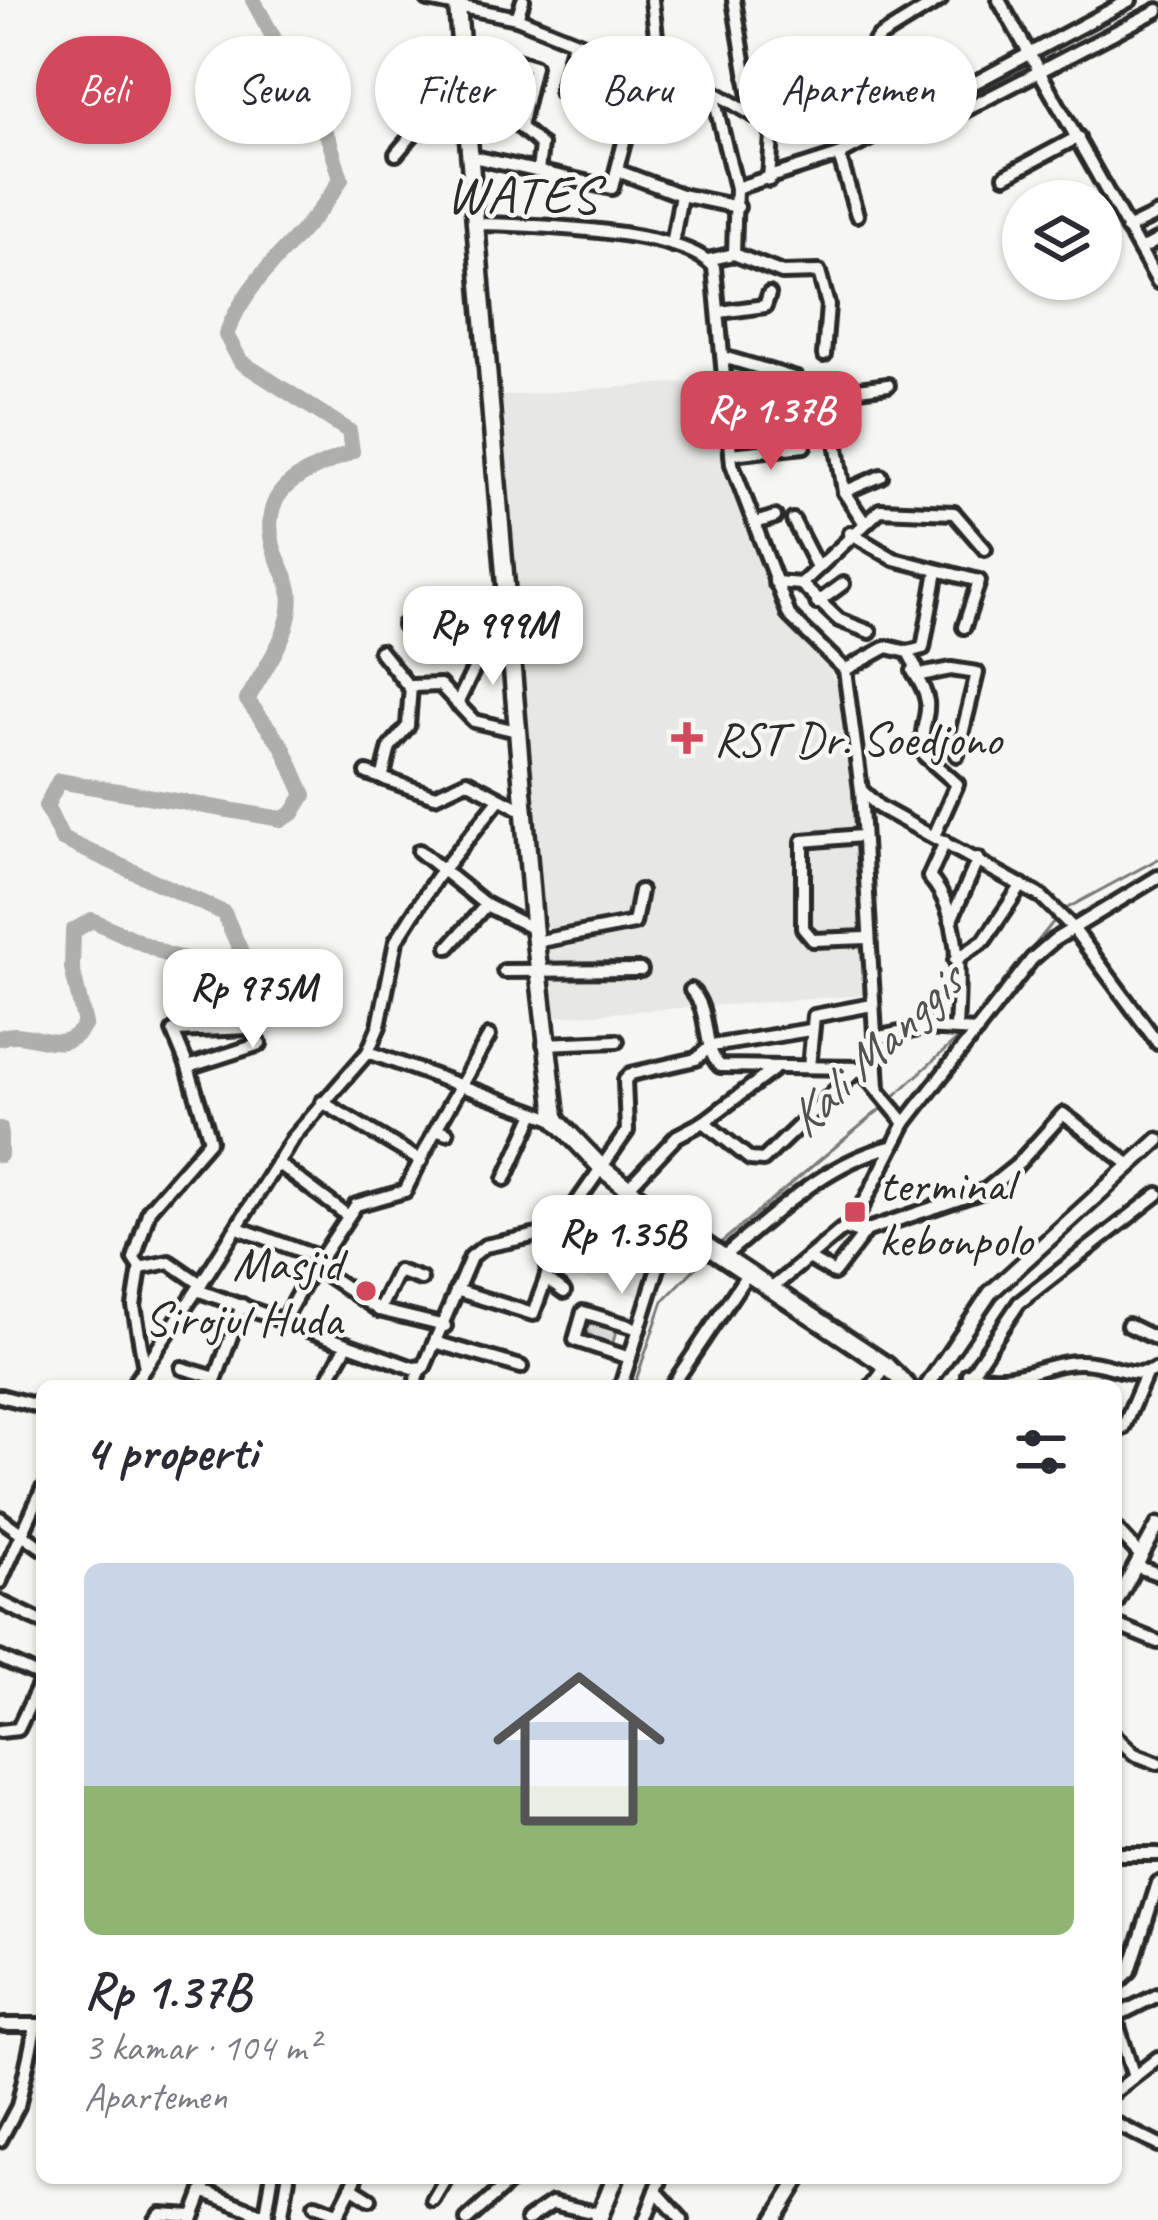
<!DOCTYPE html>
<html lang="id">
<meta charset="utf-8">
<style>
:root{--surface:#fff;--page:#f7f7f7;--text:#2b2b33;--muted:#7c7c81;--accent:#d1495b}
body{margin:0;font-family:Caveat,sans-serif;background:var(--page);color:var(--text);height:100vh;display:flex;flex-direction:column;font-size:45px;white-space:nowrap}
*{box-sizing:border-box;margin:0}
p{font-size:39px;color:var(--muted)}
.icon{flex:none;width:66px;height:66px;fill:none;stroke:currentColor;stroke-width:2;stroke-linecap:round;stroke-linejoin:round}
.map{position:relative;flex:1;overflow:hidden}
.panel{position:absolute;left:36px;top:1380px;width:1086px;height:804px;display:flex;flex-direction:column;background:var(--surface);border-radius:18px;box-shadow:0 3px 9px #0004}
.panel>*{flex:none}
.banner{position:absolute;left:36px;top:36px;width:1086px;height:108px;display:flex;gap:24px}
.buttons{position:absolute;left:1002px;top:180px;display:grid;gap:24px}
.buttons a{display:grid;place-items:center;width:120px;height:120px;border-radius:50%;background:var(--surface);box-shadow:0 3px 9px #0004;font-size:60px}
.price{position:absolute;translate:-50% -102px;padding:0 27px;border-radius:24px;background:#fff;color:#222;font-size:39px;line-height:78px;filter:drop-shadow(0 3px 6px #0008)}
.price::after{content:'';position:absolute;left:50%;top:72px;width:36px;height:27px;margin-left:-18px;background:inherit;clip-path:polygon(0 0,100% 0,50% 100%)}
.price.active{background:var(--accent);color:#fff}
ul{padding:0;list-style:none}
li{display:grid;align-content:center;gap:24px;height:636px;padding:0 48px}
li span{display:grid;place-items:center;height:372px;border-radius:18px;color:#555}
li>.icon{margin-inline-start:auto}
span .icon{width:216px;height:216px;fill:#fffc;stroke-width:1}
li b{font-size:51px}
h2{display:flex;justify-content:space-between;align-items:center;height:144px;padding:0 48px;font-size:51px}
.chip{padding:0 42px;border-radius:54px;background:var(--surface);box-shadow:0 3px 9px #0004;font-size:42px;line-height:108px}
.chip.active{background:var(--accent);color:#fff}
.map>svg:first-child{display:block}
</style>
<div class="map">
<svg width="1158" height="2220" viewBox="0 0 1158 2220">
<defs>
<pattern id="park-crowns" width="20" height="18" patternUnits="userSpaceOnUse" patternTransform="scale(3)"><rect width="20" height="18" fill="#d9d9d5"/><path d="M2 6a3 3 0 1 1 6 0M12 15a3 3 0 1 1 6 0" fill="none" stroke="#babab7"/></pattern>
</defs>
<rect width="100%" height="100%" fill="#f6f6f2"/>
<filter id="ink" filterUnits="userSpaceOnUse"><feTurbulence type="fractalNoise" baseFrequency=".00833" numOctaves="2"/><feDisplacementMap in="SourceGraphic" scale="24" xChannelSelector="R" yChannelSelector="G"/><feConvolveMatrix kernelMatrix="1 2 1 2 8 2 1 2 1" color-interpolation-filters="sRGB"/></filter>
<g filter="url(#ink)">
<g fill="#e7e7e3">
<path d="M723,379L730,475L778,614L823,654L836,683L851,792L866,995L552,1017L502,396Z"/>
<path d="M620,1189L669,1223L644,1298L584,1279L597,1221Z"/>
</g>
<path fill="url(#park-crowns)" stroke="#828280" stroke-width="3" d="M586,1315L618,1325L611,1349L579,1338Z"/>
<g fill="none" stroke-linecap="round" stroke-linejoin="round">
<g stroke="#7a7a78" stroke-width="3">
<path d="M970,1026L1062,911L1158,859"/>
<path d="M891,1099L964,1033"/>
<path d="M717,1246L884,1106"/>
<path d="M634,1386L663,1301L710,1253"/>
</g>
<g stroke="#aeaeab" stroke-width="16">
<path d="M0,1038C32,1025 61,1062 85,1024L72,968L73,931L92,920L168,955L216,967L242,954L224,913L62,839L46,806L59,781L282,819L293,813L304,795L283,747L247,700C264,668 296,629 290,590C287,575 277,561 273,546C257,483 309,473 352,451L349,431L241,362L226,335C251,268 306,240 341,179L329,140L253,0"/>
<path d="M0,1129V1155"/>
<path d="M271,2220L280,2178"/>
</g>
<g stroke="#2b2b2b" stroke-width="20">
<g id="minor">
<path d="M428,0L517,18L523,0"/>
<path d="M652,0L660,73"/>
<path d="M734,0L753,115"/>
<path d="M999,0L1158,282"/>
<path d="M517,18L643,69L702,85L753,115L795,120L826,104L878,38L940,0"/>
<path d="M460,44L534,66L520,127L541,145L538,171"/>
<path d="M746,77L840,87"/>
<path d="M561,92L574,42"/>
<path d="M937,104L947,112L963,111L1158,10"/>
<path d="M396,154L424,121H466"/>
<path d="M839,155L857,215"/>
<path d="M469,156L612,188L643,69"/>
<path d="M618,171L681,195L738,207"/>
<path d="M1005,176L1078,137"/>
<path d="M769,180L773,120"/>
<path d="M736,188L839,155L1130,0"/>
<path d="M475,224C528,225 680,228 714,267L732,464L789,615L845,670L861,790L879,807L1042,897L1073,928L1158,1043"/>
<path d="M1127,229L1158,214"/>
<path d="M672,245L681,195"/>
<path d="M1140,250L1158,240"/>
<path d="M734,254L782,273L819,272L828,305L824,355"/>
<path d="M708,260L734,254L736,188L712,90"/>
<path d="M720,312L765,306L769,294"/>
<path d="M723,357L797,379"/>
<path d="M818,416H832L830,393L888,385"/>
<path d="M832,416L844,492"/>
<path d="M731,454L804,446"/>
<path d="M793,520L817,567"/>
<path d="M864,522L844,492L881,476"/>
<path d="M755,523L775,517"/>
<path d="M850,533L894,559L979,581L964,627"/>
<path d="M775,582L801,584L880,510L954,513L985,549"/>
<path d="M801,584L839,620L870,632"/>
<path d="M817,603L843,584"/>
<path d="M404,625L509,654"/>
<path d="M380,651L409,687"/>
<path d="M908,652L923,648L937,571"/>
<path d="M845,670L887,647L908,652L920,675L951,669L977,673L957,755"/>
<path d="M913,671C943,716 915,714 925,756L957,784L934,836"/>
<path d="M457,704L484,648"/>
<path d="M367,773L435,796L467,781L524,811"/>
<path d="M383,775L390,747L408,726L411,686L440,685L474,721L517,731"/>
<path d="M861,790L878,1087"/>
<path d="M861,836L803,841V928L813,940L867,938"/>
<path d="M945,842L929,877C963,914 959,979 956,1027"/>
<path d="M419,851L486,905L449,947"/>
<path d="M486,905L534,929"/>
<path d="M951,920L978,859"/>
<path d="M535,942L634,923L640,891"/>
<path d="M955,960L984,941L1022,885"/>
<path d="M504,971L641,970"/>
<path d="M691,990C712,1012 701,1047 720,1066L860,1068"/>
<path d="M875,1038L924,1028L977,1031"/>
<path d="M544,1044L617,1041"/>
<path d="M368,1052L556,1120"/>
<path d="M188,1067L173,1031L250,1028L277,1007"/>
<path d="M809,1067L814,1016L872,1005"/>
<path d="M322,1102L421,1161"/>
<path d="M704,1122L773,1070"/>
<path d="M436,1129L405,1191L356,1205L315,1267L379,1310L445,1326"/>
<path d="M447,1133L436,1129L489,1036"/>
<path d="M277,1163L348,1216"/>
<path d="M505,1179L535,1113"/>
<path d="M627,1189L677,1136L704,1122L750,1159L763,1160L859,1068L905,1123"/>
<path d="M238,1228L320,1258"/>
<path d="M845,1228L859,1233L986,1190L1016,1166L1063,1114L1130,1165"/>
<path d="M557,1231L546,1279L564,1292"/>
<path d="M724,1256C776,1213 824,1164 890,1147"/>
<path d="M808,1258L834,1273L867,1230"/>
<path d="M140,1268L134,1306L144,1363"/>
<path d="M201,1284L169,1262L140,1268L134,1259L149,1210L210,1140L188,1067L260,1044"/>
<path d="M772,1288L857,1217L905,1123L1032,959L1054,940L1158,877"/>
<path d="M197,1290L293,1138L368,1052L379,1026L396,941L436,878L498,801"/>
<path d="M456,1290L533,1314L546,1279"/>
<path d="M379,1310L398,1271L421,1279"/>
<path d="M283,1321L315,1263"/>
<path d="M1128,1325L1157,1339"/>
<path d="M438,1343L521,1367"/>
<path d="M630,1358L575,1340L583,1312L639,1329"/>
<path d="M182,1368L216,1378L242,1305"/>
<path d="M968,1374C1024,1387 1050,1356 1092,1363C1117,1366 1132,1379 1158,1369"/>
<path d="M132,1386L197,1290L413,1368L424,1367L471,1257L485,1246L557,1231L627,1131L625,1080L631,1074L696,1059L711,1046L810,1030"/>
<path d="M324,1386L347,1345"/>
<path d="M414,1386L421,1369"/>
<path d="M621,1386L672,1223"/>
<path d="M672,1386L748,1273"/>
<path d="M872,1386L887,1366"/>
<path d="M963,1386L1019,1303L1158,1194"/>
<path d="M0,1396L42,1407"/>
<path d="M1116,1429L1123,1428L1146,1374"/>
<path d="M0,1518L42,1548"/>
<path d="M1116,1529L1141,1556"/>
<path d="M1136,1566L1158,1574"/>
<path d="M0,1582L42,1490"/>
<path d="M0,1602L42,1622"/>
<path d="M1116,1625L1158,1642"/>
<path d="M0,1658L42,1677"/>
<path d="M0,1731L18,1729L42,1679"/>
<path d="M1116,1737L1134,1754L1158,1763"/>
<path d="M1116,1854H1158"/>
<path d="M1116,1984L1130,1971L1158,1883"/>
<path d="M1116,2016L1158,1995"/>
<path d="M1116,2020L1133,2074"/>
<path d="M3,2025H42"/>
<path d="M1116,2091L1158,2058"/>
<path d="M1116,2124L1158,2145"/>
<path d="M0,2140L18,2106L35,2029"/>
<path d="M661,2178L656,2191L682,2220"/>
<path d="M351,2187L370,2199"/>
<path d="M203,2191L266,2216"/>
<path d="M433,2200L446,2178"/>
<path d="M315,2205L337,2213"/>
<path d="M156,2220L161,2214L193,2216"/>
<path d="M192,2220L208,2178"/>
<path d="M265,2220L272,2178"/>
<path d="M281,2220L288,2178"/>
<path d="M335,2220L356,2178"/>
<path d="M467,2220L514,2178"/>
<path d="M527,2220L552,2203L600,2214"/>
<path d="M645,2220L656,2191"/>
</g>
</g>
<g stroke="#2b2b2b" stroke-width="21">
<g id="major">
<path d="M927,1386L990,1293L1158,1140"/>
<path d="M1116,1602L1158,1525"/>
<path d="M774,2220L800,2178"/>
</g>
</g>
<g stroke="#2b2b2b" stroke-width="24">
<g id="highway">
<path d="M457,0L534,929L556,1120L603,1169L672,1223L887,1366L907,1386"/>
<path d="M598,2220L615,2178"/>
</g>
</g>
<use href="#minor" stroke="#f6f6f2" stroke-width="10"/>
<use href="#major" stroke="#f6f6f2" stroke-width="12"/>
<use href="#highway" stroke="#f6f6f2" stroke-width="15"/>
</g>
</g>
<g fill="#d1495b" stroke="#f6f6f2" stroke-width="4.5">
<path d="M681 720h12v12h12v12h-12v12h-12v-12h-12v-12h12z"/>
<rect x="843" y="1200" width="24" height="24" rx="6"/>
<circle cx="366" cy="1291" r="12"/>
</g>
<g text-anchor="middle" stroke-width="9" stroke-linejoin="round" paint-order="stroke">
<g font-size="48" fill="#2b2b2b" stroke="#f6f6f2" text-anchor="start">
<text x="714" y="755">RST Dr. Soedjono</text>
<text x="879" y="1201">terminal<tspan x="879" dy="55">kebonpolo</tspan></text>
<text x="342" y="1280" text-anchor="end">Masjid<tspan x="342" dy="55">Sirojul Huda</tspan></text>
</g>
<g font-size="51" font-style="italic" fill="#525251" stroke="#f6f6f2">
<text transform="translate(873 1050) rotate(-44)" y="18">Kali Manggis</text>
</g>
<g font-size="54" letter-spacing="3" fill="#2b2b2b" stroke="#f6f6f2">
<text x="523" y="212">WATES</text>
</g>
</g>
</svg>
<div class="buttons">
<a><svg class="icon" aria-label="layers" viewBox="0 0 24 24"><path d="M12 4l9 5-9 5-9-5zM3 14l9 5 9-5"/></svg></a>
</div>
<b class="price active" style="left:771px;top:473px">Rp 1.37B</b>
<b class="price" style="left:493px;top:688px">Rp 999M</b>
<b class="price" style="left:253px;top:1051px">Rp 975M</b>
<b class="price" style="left:622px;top:1297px">Rp 1.35B</b>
<div class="banner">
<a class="chip active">Beli</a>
<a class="chip">Sewa</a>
<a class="chip">Filter</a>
<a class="chip">Baru</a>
<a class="chip">Apartemen</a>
</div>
<section class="panel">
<h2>4 properti<svg class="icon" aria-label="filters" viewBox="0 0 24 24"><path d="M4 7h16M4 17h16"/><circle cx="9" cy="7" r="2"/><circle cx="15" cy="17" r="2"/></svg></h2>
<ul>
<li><span style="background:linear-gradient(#c9d6e8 60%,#8fb573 0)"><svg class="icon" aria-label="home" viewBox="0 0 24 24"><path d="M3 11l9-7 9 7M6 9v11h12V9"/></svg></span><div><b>Rp 1.37B</b><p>3 kamar · 104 m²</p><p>Apartemen</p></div></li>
</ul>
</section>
</div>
